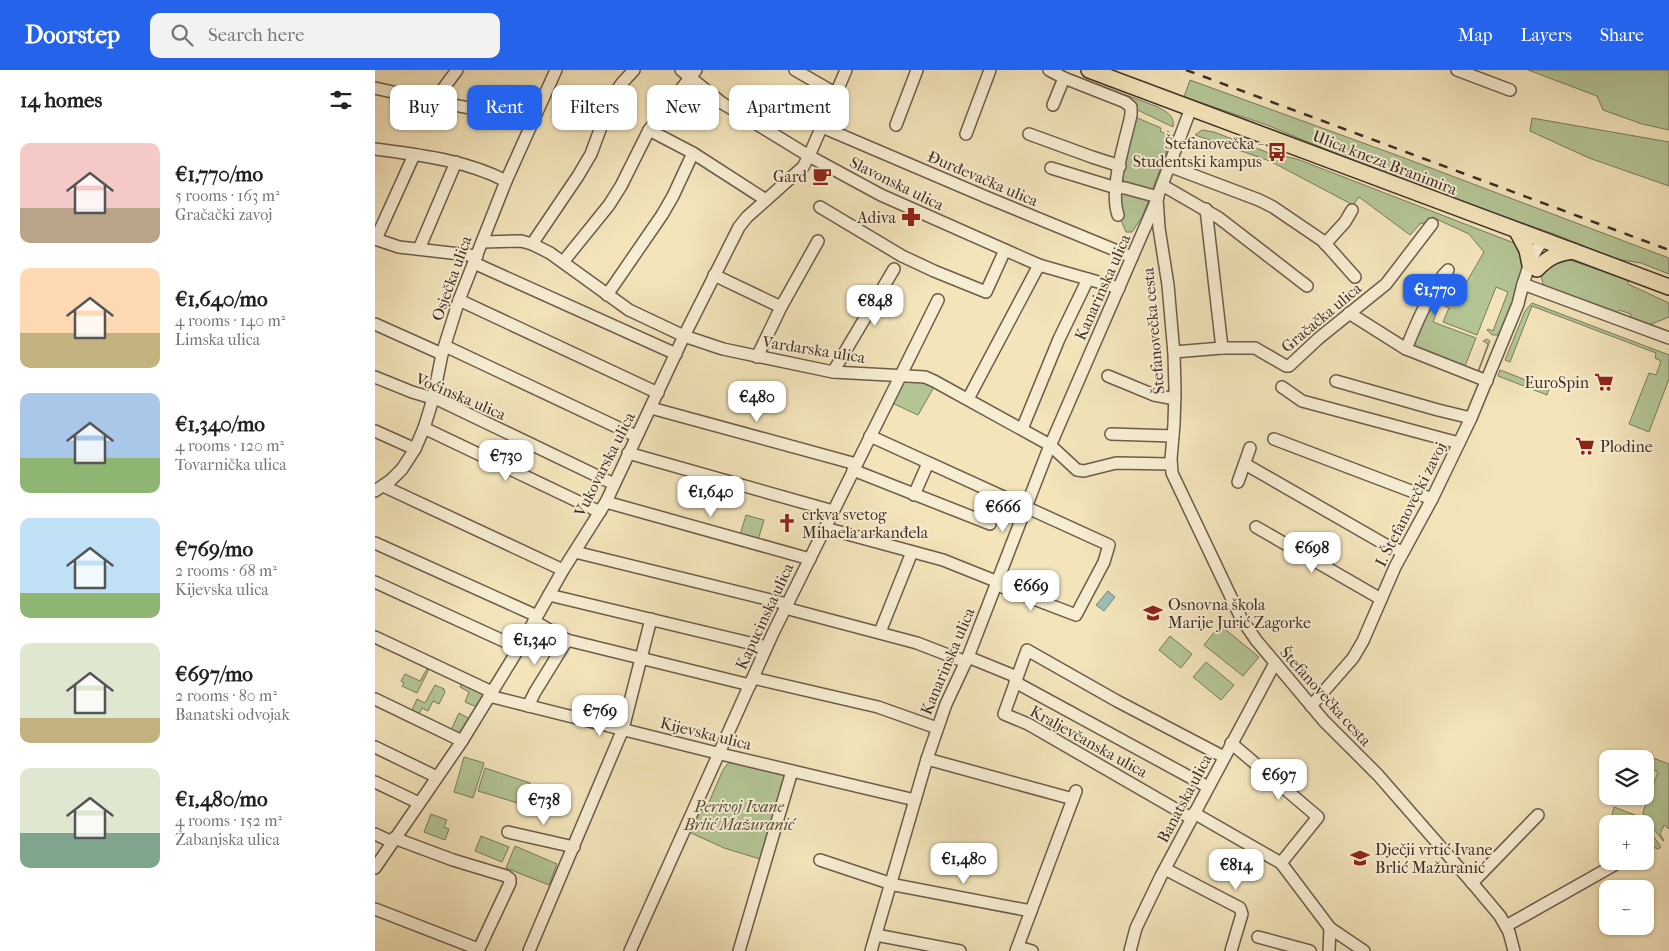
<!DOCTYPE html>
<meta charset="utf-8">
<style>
:root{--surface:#fff;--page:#f2f2f2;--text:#222;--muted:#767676;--accent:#2563eb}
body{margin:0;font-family:"IM FELL French Canon",serif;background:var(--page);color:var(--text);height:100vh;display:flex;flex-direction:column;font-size:19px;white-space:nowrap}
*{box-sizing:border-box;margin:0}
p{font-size:16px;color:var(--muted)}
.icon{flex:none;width:28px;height:28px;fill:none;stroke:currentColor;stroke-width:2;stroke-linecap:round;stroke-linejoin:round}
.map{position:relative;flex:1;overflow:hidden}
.drawer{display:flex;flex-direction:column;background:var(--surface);width:375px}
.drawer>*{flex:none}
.top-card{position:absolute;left:15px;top:15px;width:475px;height:45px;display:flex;gap:10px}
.tools{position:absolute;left:1224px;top:680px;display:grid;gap:10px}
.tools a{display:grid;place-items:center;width:55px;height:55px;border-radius:10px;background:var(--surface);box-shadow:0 1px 4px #0004;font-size:25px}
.price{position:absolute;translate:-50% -42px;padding:0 11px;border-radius:10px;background:#fff;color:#222;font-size:16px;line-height:32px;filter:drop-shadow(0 1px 2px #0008)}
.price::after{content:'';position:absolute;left:50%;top:30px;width:15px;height:11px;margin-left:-8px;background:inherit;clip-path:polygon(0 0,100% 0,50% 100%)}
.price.on{background:var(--accent);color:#fff}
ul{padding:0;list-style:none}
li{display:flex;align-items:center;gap:15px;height:125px;padding:0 20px}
li span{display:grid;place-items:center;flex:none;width:140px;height:100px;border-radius:10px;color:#555}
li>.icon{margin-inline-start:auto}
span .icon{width:60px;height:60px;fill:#fffc;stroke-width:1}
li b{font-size:21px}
h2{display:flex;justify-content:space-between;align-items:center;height:60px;padding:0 20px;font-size:21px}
.pill{padding:0 18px;border-radius:10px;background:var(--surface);box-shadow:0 1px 4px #0004;font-size:18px;line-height:45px}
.pill.on{background:var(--accent);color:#fff}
header{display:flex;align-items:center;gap:30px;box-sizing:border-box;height:70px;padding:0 25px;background:var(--accent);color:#fff}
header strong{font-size:24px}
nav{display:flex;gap:28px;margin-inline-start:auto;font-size:18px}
.search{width:350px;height:45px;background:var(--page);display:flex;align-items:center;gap:12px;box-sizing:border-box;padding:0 18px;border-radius:10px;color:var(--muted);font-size:19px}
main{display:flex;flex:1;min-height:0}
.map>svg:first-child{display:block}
</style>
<header>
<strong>Doorstep</strong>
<div class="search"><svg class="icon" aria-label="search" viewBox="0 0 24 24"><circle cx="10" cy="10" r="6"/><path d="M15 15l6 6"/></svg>Search here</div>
<nav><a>Map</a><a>Layers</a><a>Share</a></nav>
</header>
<main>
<section class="drawer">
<h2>14 homes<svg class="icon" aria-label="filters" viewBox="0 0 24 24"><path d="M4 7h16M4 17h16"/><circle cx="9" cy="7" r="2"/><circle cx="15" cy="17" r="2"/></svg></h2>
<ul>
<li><span style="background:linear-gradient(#f6c9c9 65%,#b9a48a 0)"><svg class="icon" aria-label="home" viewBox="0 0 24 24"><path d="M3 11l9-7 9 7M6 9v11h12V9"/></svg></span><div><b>€1,770/mo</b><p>5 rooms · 163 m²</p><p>Gračački zavoj</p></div></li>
<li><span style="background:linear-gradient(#ffd9b3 65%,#c2b280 0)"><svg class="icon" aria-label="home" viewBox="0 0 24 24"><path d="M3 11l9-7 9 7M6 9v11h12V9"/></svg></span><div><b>€1,640/mo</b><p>4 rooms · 140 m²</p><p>Limska ulica</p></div></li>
<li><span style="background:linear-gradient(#a9c7e8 65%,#8fb573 0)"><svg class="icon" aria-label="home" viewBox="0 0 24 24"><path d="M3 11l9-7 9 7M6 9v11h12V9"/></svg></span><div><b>€1,340/mo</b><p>4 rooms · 120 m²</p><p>Tovarnička ulica</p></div></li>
<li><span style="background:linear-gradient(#bfe0f5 75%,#8fb573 0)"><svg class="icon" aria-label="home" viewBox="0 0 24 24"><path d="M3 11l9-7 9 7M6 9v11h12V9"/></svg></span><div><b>€769/mo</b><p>2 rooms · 68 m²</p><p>Kijevska ulica</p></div></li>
<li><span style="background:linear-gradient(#dfe7d0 75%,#c2b280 0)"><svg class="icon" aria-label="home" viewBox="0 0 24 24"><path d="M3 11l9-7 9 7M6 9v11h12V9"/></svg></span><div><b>€697/mo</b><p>2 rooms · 80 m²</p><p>Banatski odvojak</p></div></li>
<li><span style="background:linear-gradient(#dfe7d0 65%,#7fa58c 0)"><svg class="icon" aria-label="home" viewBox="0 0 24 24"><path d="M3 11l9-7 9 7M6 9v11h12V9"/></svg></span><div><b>€1,480/mo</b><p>4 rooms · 152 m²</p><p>Žabanjska ulica</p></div></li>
</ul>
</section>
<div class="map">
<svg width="1294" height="881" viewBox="0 0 1294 881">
<rect width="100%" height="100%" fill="#f3e4ba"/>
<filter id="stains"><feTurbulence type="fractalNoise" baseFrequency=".004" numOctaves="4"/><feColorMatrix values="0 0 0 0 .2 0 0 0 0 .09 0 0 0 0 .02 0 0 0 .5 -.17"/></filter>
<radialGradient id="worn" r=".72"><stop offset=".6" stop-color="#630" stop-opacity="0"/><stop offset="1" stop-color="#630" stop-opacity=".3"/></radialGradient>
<g fill="#b4c595" stroke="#7a7a5e">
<path d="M685,0L783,37C792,42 800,46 798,57L694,7Z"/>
<path d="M1153,0H1294V60L1267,54L1228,40L1222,26Z"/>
<path d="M815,10L1024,86L1294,188V204L1266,193L1241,189L1179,164L1020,108L892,55L809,27Z"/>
<path d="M760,47L786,58L785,61L791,64L792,61L798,64L777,121L749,112L747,108Z"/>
<path d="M1157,48L1294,72V116L1214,88L1155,61Z"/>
<path d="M827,60L839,62L894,83L922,89L1139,173C1144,178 1148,183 1148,190C1149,208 1131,247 1124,265H1117L1112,260L1113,259L1118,261L1133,222L1121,217L1102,265L1068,252L1074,238L1065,234L1058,252L1101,268L1090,296L1103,301L1113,274L1108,271L1112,269L1115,271L1103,303L1034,277L1061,219L1084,225L1109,182L1094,164L1057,147L1052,154L1046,153L1035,165L984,127L978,135L895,91L820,65Z"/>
<path d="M745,121L775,127L767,147L757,162H751L745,148Z"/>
<path d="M1192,189L1251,209L1253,211V214L1294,233V247L1274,255L1255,248L1256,244L1244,240L1242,243L1171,217L1168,214L1166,205L1171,195Z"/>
<path d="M1157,233L1294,285V309L1274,362L1254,354L1274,303L1281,305L1286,291L1280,288L1281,283L1157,236L1135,292L1130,290L1150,241Z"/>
<path d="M1125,300L1174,319L1172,325L1123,306Z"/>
<path d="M533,311L549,312L559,317L543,345L517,333L529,312Z"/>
<path d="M371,445L389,450L383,470L365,465Z"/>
<path d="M845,555L884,587L868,606L829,575Z"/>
<path d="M795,566L817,584L806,598L784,580Z"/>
<path d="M831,592L859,615L846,630L818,607Z"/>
<path d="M53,597H55L42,623L27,616L29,613L26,611L30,604L45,611Z"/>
<path d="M87,612L110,623L102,637L90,632L94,622L85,617Z"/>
<path d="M60,615L69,619L70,622L64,634L58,631L53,641L47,638L44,644L37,640L42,629L50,633Z"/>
<path d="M84,643L95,649L85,665L76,660Z"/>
<path d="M1270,685L1294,694V759L1289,755L1285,764L1289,770L1288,771L1269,746L1268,742L1283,702L1270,696L1269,689Z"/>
<path d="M89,687L109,693L98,728L79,722Z"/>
<path d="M354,692L411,706L385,789L349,778L314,762L324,739L330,741L348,700Z"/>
<path d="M110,698L155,713L149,735L103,721Z"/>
<path d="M1239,737L1265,747L1286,777L1283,779L1270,774V754H1238L1237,745Z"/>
<path d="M56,744L72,750L69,757L74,759L70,770L49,762Z"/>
<path d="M106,766L134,777L127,792L100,781Z"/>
<path d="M140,776L182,794L174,815L131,798Z"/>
</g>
<path fill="#9dbdb6" stroke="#77847d" d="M733,521L740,527L729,541L721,535Z"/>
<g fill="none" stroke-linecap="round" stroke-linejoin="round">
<g stroke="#6c5c4c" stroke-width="14">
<g id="minor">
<path d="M306,0L347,33L362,42L434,86L506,125L664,195L744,218"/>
<path d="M420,0L460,23"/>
<path d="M674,0L689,8L750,32L756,37V45C750,73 734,118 743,145"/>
<path d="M1082,0L1135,20"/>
<path d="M0,18L59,31L159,51"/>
<path d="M59,31L82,0"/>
<path d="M678,35L689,8"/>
<path d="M816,38L782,128L784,158L793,215L799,284L800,320L799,354L796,389L797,403L866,548L881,570L949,651L1003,705L1099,815L1125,846L1134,862L1139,881"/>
<path d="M521,55L542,0"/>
<path d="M447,57L611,127L757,187"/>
<path d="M274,60L318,83L391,130"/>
<path d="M591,64L615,0"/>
<path d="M654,64L717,87L745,96"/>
<path d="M0,79C45,85 90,90 131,111"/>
<path d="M794,96L884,130L898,137L948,171L980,207"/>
<path d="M676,98L738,117L750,118L783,127"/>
<path d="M787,115L844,148L932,216"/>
<path d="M445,137L527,186L559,201L611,222L630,180"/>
<path d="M831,139L847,278"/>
<path d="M0,169L24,177L102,186"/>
<path d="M1,169L39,85"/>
<path d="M107,172L146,171L157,174L175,183L254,240L309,266L348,279L458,302L550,307L559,311L675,375L702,400L709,401L741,393L796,394"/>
<path d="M157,174L203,106L216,84L237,27L247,13L259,0"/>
<path d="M950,174L970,152L977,140"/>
<path d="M44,179L81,92"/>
<path d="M188,192L234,135L246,116L274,60L321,0"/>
<path d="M99,193L301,284"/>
<path d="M339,205L406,237"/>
<path d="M1148,214L1294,268"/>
<path d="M232,225L287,145L298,126L318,83"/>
<path d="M84,230L283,323"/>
<path d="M974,243L1031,279L1112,311"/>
<path d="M0,254L67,284"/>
<path d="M70,276L261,366"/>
<path d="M1031,279C1039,259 1058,214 1073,200"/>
<path d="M799,282L847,278H880L911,296H914L944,268L1011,214L1057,154"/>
<path d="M382,287L406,237L443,171"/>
<path d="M458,302L519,199"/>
<path d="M733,306L779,325L800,329"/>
<path d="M0,307L37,322L64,330L239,414"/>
<path d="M961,311L1063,340L1096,348"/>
<path d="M907,317L927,331L1084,373"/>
<path d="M593,329L664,195"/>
<path d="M276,338L481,394"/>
<path d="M49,358L225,442"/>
<path d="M647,359L684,269L713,209"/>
<path d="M0,361L40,379"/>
<path d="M736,364L798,366"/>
<path d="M495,366L734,475L729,492L701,545L622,515"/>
<path d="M899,369L1057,429"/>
<path d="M253,383L458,441"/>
<path d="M870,394L1011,475L1028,482"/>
<path d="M478,400L615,454"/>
<path d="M863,412L875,378"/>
<path d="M8,416L188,500"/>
<path d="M0,421L16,410L27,399L40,379L49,358L58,329L67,284L84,230L131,111L181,0"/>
<path d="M539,425L553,393"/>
<path d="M231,432L435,489"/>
<path d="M881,457L1006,529"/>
<path d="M450,458L568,490L623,512"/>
<path d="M0,473L162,546"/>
<path d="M200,482L412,534"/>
<path d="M0,512L144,578"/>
<path d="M174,525L391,577"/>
<path d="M410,538L542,573L591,592"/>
<path d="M159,551L192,570L375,615"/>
<path d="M505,562L537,482"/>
<path d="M0,567L117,622"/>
<path d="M593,587L642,607"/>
<path d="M378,608L503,637L562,658"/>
<path d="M640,612L833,717"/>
<path d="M114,626L350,685L540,730"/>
<path d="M0,629L87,671"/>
<path d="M153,636L160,622L192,570"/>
<path d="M936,636L978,588L988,571L1020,497L1057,429L1096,348L1143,234C1146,220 1157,178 1169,171"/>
<path d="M856,673L943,747L906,793"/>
<path d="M0,677L62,707"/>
<path d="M552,689L698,729"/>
<path d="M0,712L44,733"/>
<path d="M819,743L906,793L955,858L989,881"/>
<path d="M816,748L653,654L629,644L652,580L742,631L849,687"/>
<path d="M133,762L199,777"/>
<path d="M0,764L17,772"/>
<path d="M19,768L78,790L131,806L135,809V813L103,881"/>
<path d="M445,790L520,815L656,841"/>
<path d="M0,798L87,671L144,578L188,500L231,432L309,266L364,157L372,147L428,97L434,86L471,0"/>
<path d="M790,799L865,838L867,844L856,881"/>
<path d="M1097,813L1163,745"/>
<path d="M0,839L103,879"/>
<path d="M1131,856L1241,794"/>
<path d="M501,865L585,881"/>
<path d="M883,867L935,881"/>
<path d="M643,877L657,881"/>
<path d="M154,881L248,659L276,549"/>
<path d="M255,881L398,563L563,230"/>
<path d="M364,881L417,701"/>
<path d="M496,881L552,689L571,634L593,587L672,383L781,132"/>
<path d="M641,881L701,721"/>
<path d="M755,881L761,858L786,806L900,593"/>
<path d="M954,881L955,858"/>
</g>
</g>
<g stroke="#3f2e27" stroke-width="18">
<g id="major">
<path d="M714,0L1294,217"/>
<path d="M1142,161L1152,180L1155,195"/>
<path d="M1162,199C1173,187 1183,183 1198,181"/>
</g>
</g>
<use href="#minor" stroke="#f7edd2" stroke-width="11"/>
<use href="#major" stroke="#f3e4ba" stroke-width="15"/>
<path stroke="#3f2e27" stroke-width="2.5" stroke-dasharray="9 9" stroke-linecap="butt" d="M811,0L1294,180"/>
</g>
<defs>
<g id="bus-bare" transform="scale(1.5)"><path d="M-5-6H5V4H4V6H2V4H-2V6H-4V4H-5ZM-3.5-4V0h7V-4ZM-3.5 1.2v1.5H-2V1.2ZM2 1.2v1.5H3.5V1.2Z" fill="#8f2418" stroke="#f7edd2" stroke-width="2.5" paint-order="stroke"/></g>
<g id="cafe-bare" transform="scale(1.5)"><path d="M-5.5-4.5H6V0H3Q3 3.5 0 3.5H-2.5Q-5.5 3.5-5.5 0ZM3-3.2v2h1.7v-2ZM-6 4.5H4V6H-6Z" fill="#8f2418" stroke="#f7edd2" stroke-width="2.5" paint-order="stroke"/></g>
<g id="pharmacy-bare" transform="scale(1.5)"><path d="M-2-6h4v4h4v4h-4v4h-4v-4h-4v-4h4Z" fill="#8f2418" stroke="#f7edd2" stroke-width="2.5" paint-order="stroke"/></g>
<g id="supermarket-bare" transform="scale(1.5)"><path d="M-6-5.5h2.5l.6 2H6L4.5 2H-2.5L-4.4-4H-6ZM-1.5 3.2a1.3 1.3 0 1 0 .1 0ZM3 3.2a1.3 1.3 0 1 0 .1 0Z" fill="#8f2418" stroke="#f7edd2" stroke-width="2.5" paint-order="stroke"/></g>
<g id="church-bare" transform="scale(1.5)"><path d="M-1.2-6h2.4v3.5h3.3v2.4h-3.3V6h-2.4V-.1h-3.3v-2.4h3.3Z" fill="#8f2418" stroke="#f7edd2" stroke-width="2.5" paint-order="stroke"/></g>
<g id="school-bare" transform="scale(1.5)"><path d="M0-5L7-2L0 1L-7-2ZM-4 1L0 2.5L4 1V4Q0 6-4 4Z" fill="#8f2418" stroke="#f7edd2" stroke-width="2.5" paint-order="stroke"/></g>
</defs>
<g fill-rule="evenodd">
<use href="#bus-bare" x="902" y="82"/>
<use href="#cafe-bare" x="447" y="106"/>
<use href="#pharmacy-bare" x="536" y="147"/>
<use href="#supermarket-bare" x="1229" y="312"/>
<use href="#supermarket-bare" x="1210" y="376"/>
<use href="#church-bare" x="412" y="453"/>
<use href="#school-bare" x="778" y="543"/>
<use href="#school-bare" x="985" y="788"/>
</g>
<g text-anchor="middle" stroke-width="4" stroke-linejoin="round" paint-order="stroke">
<g font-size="16" fill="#3f2e27" stroke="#f7edd2" text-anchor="end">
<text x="887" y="79">Štefanovečka -<tspan x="887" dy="18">Studentski kampus</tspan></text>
<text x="432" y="112">Gard</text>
<text x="521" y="153">Adiva</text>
<text x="1214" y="318">EuroSpin</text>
<text x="1225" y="382" text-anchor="start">Plodine</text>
<text x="427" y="450" text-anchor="start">crkva svetog<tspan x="427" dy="18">Mihaela arkanđela</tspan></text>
<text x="793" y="540" text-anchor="start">Osnovna škola<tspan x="793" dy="18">Marije Jurić Zagorke</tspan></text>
<text x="1000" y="785" text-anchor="start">Dječji vrtić Ivane<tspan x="1000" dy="18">Brlić Mažuranić</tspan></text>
</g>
<g font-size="16" fill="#3f2e27" stroke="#f7edd2">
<text transform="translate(1010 92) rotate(21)" y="6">Ulica kneza Branimira</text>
<text transform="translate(608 108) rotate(23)" y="6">Đurđevačka ulica</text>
<text transform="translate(522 113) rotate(26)" y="6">Slavonska ulica</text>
<text transform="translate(76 208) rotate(-70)" y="6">Osječka ulica</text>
<text transform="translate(727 217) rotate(-66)" y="6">Kanarinska ulica</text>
<text transform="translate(946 247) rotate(-40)" y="6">Gračačka ulica</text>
<text transform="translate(778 261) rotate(-95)" y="6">Štefanovečka cesta</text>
<text transform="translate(439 279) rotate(9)" y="6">Vardarska ulica</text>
<text transform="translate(86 326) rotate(23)" y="6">Voćinska ulica</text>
<text transform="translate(229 394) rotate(-63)" y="6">Vukovarska ulica</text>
<text transform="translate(1035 434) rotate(-63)" y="6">I. Štefanovečki zavoj</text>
<text transform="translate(389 546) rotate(-65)" y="6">Kapucinska ulica</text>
<text transform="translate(572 591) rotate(-67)" y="6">Kanarinska ulica</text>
<text transform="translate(951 626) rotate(48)" y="6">Štefanovečka cesta</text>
<text transform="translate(331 663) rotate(14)" y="6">Kijevska ulica</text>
<text transform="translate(714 671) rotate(29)" y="6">Kraljevčanska ulica</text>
<text transform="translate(809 728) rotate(-62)" y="6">Banatska ulica</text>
</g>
<g font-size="16" font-style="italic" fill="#564c3d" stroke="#f7edd2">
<text x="364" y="742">Perivoj Ivane<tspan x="364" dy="18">Brlić Mažuranić</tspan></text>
</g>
</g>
<rect width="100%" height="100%" filter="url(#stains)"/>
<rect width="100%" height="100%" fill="url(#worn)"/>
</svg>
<div class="tools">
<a><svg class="icon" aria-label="layers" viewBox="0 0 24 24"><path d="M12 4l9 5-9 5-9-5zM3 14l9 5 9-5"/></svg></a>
<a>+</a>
<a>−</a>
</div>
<b class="price on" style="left:1060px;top:246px">€1,770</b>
<b class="price" style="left:500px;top:257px">€848</b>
<b class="price" style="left:382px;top:353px">€480</b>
<b class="price" style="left:131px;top:412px">€730</b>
<b class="price" style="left:336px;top:448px">€1,640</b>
<b class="price" style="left:628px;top:463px">€666</b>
<b class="price" style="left:937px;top:504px">€698</b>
<b class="price" style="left:656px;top:542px">€669</b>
<b class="price" style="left:160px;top:596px">€1,340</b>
<b class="price" style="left:225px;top:667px">€769</b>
<b class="price" style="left:904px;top:731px">€697</b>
<b class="price" style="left:169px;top:756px">€738</b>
<b class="price" style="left:589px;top:815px">€1,480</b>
<b class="price" style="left:861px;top:821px">€814</b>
<div class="top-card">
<a class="pill">Buy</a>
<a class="pill on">Rent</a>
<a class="pill">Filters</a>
<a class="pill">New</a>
<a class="pill">Apartment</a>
</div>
</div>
</main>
